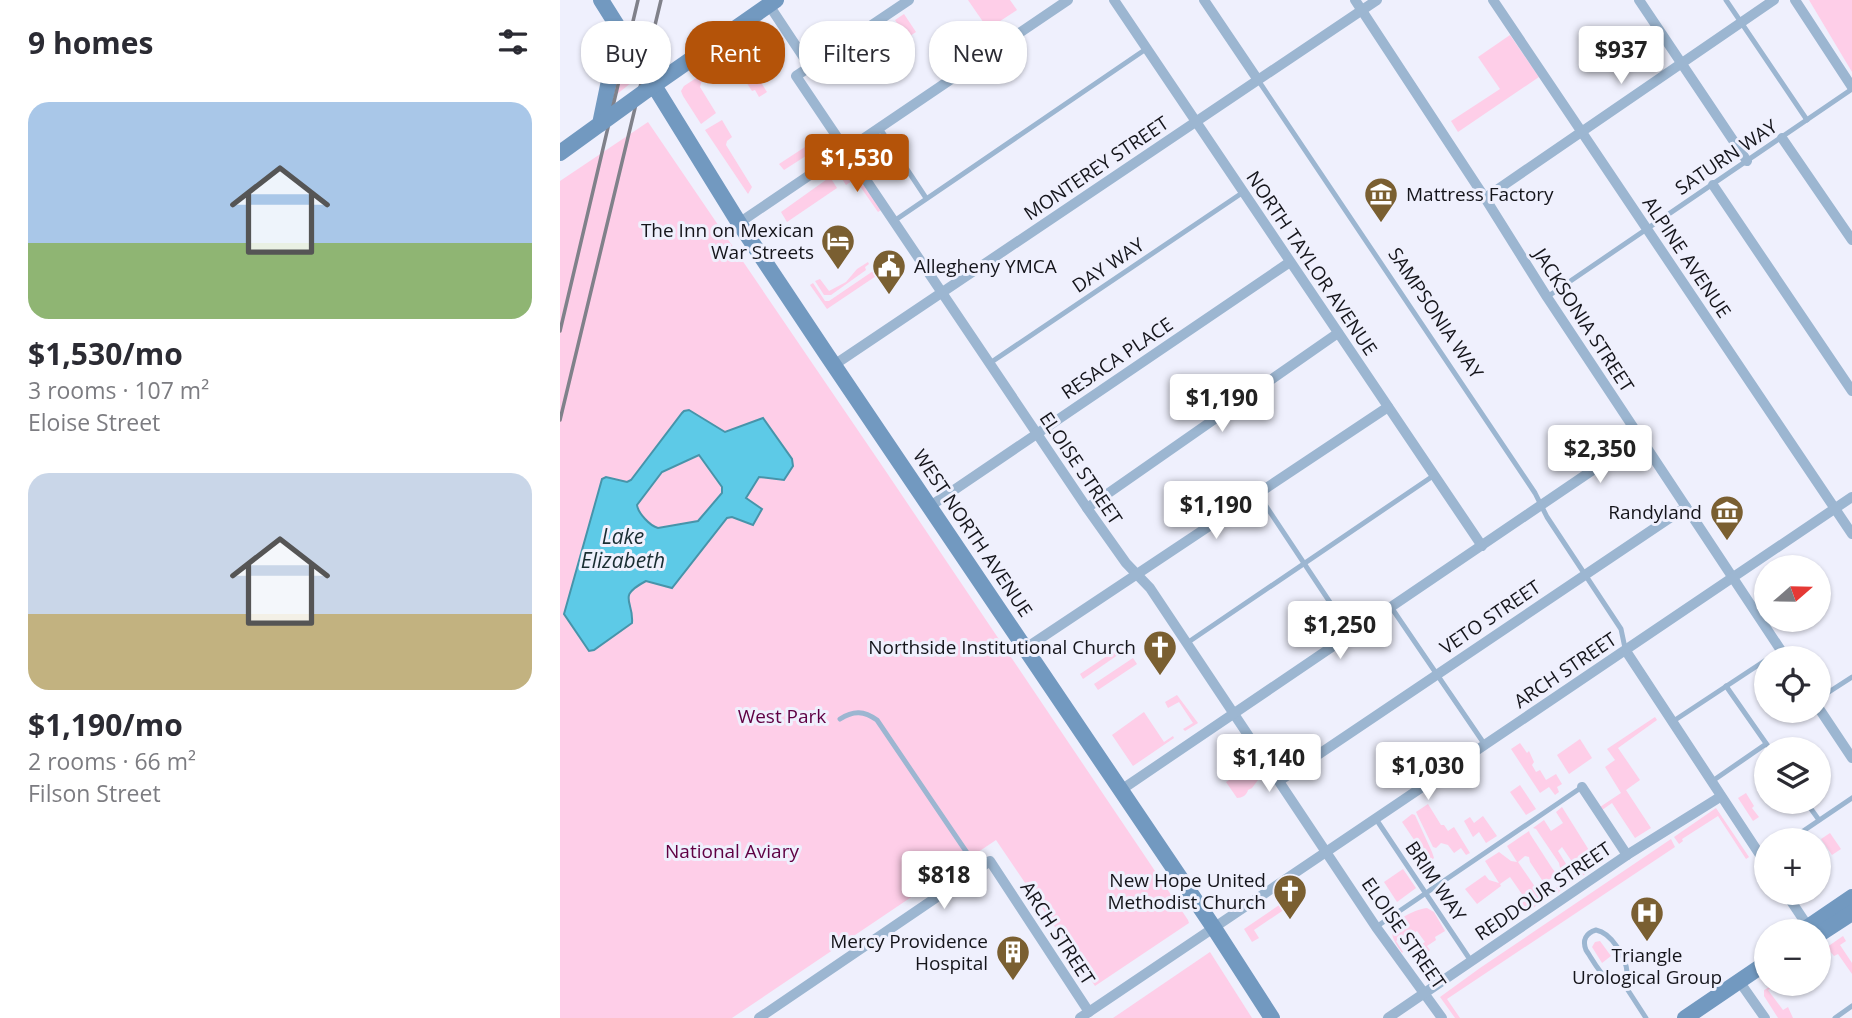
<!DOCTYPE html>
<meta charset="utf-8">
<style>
:root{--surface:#fff;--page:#f2f2f3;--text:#2b2b33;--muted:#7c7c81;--accent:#b45309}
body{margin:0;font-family:"Open Sans",sans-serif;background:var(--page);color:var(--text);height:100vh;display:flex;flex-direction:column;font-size:26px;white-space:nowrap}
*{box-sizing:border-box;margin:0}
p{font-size:23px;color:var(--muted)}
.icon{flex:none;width:38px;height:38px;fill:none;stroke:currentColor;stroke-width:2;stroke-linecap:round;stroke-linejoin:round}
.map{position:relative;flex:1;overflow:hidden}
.drawer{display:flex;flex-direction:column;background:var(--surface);width:560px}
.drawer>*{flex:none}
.hud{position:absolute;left:21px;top:21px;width:665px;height:63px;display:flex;gap:14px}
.needle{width:46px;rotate:70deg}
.controls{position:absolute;left:1194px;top:555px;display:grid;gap:14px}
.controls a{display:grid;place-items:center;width:77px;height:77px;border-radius:50%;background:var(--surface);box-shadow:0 2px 5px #0004;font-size:35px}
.price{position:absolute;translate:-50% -60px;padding:0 16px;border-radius:7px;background:#fff;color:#222;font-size:23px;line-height:46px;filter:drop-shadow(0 2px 4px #0008)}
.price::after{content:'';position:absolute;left:50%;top:42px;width:21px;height:16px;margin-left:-10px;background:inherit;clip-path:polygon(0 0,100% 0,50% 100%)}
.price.on{background:var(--accent);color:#fff}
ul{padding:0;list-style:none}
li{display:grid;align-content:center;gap:14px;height:371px;padding:0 28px}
li span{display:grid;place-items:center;height:217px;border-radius:21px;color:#555}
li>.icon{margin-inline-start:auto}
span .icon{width:126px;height:126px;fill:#fffc;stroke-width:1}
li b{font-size:30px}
h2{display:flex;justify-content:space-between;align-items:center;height:84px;padding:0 28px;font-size:30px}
.tag{padding:0 24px;border-radius:28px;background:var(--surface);box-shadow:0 2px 5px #0004;font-size:24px;line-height:63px}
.tag.on{background:var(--accent);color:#fff}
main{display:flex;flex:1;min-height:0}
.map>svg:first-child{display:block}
</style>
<main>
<section class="drawer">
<h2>9 homes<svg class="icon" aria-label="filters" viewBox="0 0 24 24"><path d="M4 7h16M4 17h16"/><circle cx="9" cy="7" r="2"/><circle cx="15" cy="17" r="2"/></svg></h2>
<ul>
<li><span style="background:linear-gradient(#a9c7e8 65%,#8fb573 0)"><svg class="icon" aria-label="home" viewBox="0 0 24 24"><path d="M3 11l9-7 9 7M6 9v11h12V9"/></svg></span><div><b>$1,530/mo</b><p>3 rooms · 107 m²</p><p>Eloise Street</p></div></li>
<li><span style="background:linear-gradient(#c9d6e8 65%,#c2b280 0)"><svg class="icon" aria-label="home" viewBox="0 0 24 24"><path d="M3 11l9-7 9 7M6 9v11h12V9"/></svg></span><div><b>$1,190/mo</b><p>2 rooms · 66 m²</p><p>Filson Street</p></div></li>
</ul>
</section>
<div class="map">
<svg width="1292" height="1018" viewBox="0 0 1292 1018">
<rect width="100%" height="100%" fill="#eff0fd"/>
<g fill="#fecee8">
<path d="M408,0H450L457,10L428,29Z"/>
<path d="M1249,0H1292V72Z"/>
<path d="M344,14L356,32L347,38L335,20Z"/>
<path d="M210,28L223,48L222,49L216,42L188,59H176L158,71L155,70L153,67Z"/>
<path d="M950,35L979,77L898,132L891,121L940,89L918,57Z"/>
<path d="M179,61L188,62L207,92L199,97L195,90L192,91L175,65L158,76L160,73Z"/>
<path d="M61,62L73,79L71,83L52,98Z"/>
<path d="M150,69L152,73L142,80L140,87L156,113L141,124L123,96L121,91L124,86Z"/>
<path d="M162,120L172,137L167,141L166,145L192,187L188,194L145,130Z"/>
<path d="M88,122L327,473L628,920L629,923L535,986L436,840L172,1018H0V181Z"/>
<path d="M245,147L249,154L224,170L219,164Z"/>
<path d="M289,165L321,210L318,212L295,179L286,185L278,173Z"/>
<path d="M270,177L277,188L227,222L221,212Z"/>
<path d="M308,262L309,264L305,267L306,270L271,295H264L255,281L260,279L269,291L286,282L297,269Z"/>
<path d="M322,265L325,270L267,309L250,285L253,283L265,301H269Z"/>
<path d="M562,646L565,650L523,679L520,674Z"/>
<path d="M573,658L577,664L538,690L534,684Z"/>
<path d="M617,695L638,723L625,731L623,729L633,723L619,702L608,708L605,702Z"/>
<path d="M584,712L604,742L613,736L614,738L573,766L552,735Z"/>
<path d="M1095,717L1097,720L1058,748L1080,780L1066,790L1091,828L1075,838L1052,803L1042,810L1040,807L1061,793L1045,767L1055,760L1047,749Z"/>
<path d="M1020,739L1032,758L1009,774L997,755Z"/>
<path d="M960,743L967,753L969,751L974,762L972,765L976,772L980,770L986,780L996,774L1002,784L997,787L999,792L995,795L989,787L980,793L951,749Z"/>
<path d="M686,769L693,778L696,777L698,780L692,788L688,790C687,795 682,798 677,798L666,782Z"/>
<path d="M960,785L976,809L966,815L950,792Z"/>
<path d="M1186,793L1194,806L1192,808L1199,817L1193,821L1178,798Z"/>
<path d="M868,804L881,825H884L888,831L894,827L910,853L906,855L901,848L894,853L888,845L881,843L876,848L873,847L856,812Z"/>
<path d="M1002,807L1037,863L1029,872L1005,885L998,893L991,895L990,892L1019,872L1002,847L998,851L1008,867L1001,872L999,863L976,829L973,828L984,820L991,831L1003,823L996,812Z"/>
<path d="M1156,808L1189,857L1186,859L1158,816L1122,839L1123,841L1119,844L1114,837Z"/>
<path d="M852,814L855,815L872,852L874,858L869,862L842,822Z"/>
<path d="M923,816L937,836L926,843L919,832L913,837L904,821L910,817L914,823Z"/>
<path d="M969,831L970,834L992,868L995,872L999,873L984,883L970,862L969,857L965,856L958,862L982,897L986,895L987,897L972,909L970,907L962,913L958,906L966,900L950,877L940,884L941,886L917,904L905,889L925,875L929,880L939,883L925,861L939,852L951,861L957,862L947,846Z"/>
<path d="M1270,833L1281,849L1272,855L1261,839Z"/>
<path d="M1111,839L1115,847L887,999L900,1018H895L880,997L920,968Z"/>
<path d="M843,869L856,888L837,902L824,882Z"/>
<path d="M731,897L734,903L694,930L699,938L692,942L684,929Z"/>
<path d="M867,908L874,912L885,931L875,937L876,940L867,946L870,950L867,952L862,944L865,942L857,931L853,934L855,938L849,941L845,935L836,941L843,952L842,953C838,947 831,938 832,930C834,919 857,909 867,908Z"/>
<path d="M1283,936L1286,941L1280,945L1292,963V974L1278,954L1274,956L1268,949L1261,954L1260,952Z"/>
<path d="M1040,941L1051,956L1042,963L1032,947L1035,942Z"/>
<path d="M650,952L692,1018H553Z"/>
<path d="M1215,984V985L1208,990L1223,1010L1228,1007L1233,1018H1218L1204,996V990Z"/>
</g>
<path fill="#5dcae7" stroke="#4794aa" stroke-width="2" fill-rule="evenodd" d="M129,410L165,432L203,418L232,459L233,466L224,480L199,477L186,498L202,509L193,525L172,517L167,518L112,588L86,581C56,597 74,600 72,623L34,650L29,651L4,614L42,479L46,477L67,482L71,480L122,413L124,411ZM139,455L162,487V493L138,521L98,528C90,526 78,513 77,505L102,472Z"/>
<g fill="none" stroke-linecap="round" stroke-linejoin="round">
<g stroke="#9cb6d1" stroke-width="5">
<path d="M1166,0L1247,120"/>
<path d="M698,80L975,493L987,517L1061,629L1065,648"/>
<path d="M319,127L366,198"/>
<path d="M334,221L586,49"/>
<path d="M987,297L1292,89"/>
<path d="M430,363L682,193"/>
<path d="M698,494L791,634"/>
<path d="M831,607L925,745"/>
<path d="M627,643L873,476"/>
<path d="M1166,686L1210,749"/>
<path d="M1258,699L1292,677"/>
<path d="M280,719C294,710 304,711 317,720L418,869"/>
<path d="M1112,722L1206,660"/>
<path d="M1151,782L1206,744"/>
<path d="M1246,802L1259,820"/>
<path d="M816,819L911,961"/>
<path d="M1230,840L1292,798"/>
<path d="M816,927L1022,787"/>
<path d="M1036,930C1052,933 1066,958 1067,972C1053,1001 1035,963 1026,950C1022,940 1026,933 1036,930Z"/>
<path d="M1062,981L1086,1018"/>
<path d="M1275,1018L1292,1006"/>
</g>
<g stroke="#9cb6d1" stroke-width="10">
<path d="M349,0L236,76L527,508L566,563L590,588L816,927L882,1018"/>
<path d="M554,0L922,546"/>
<path d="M644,0L698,80"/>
<path d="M795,0L925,198L987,297L1226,658"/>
<path d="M933,0L1292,534"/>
<path d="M1079,0L1187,161"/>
<path d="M1235,0L1292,87"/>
<path d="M209,5L250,67"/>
<path d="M1222,138L1292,240"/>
<path d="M1153,185L1292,391"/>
<path d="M925,198L1214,0"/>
<path d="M179,223L508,0"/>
<path d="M274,365L817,0"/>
<path d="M369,507L730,262"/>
<path d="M527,508L778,333"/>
<path d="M466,648L828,407"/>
<path d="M1066,651L1206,864"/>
<path d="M1258,707L1292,758"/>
<path d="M719,781L1126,507"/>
<path d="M1022,787L1067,855"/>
<path d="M561,790L1080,438"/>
<path d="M1225,892L1251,931"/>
<path d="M1179,981L1205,1018"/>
<path d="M199,1018L430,861L529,1012"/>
<path d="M520,1018L1292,497"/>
<path d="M828,1018L1067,855L1160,797"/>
</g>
<g stroke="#7299c0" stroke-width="16">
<path d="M41,0L63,35"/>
<path d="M90,79L179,223L267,355L654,928L712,1018"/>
<path d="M87,90L216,0"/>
<path d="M0,153L40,124L60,28"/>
<path d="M1242,931L1292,897"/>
<path d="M1258,935L1292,913"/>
<path d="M1125,1018L1206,963"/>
</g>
<g stroke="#80818a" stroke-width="3.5">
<path d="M0,331L78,0"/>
<path d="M0,420L101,0"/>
</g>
<g stroke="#7299c0" stroke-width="16">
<path d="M83,68L90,79"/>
<path d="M40,124L87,90"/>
</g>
</g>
<defs>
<g id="museum-pin" transform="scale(1.75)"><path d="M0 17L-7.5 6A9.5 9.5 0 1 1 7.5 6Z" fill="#7a5f31" stroke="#eff0fd"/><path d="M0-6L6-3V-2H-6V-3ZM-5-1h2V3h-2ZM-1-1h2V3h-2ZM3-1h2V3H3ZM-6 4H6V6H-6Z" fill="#fff"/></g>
<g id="hotel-pin" transform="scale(1.75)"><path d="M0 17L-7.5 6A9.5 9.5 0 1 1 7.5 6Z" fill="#7a5f31" stroke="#eff0fd"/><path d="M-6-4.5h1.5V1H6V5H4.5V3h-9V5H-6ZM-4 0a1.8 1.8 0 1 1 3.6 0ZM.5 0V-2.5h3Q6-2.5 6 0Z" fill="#fff"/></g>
<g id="civic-pin" transform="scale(1.75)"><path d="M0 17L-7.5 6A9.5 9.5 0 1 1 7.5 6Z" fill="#7a5f31" stroke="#eff0fd"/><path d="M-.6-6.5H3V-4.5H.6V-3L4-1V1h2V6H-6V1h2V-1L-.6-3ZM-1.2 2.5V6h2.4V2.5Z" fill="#fff"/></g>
<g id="church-pin" transform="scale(1.75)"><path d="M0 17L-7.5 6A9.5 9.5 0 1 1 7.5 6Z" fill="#7a5f31" stroke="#eff0fd"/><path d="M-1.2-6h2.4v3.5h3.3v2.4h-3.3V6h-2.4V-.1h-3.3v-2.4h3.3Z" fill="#fff"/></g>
<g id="hospital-pin" transform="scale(1.75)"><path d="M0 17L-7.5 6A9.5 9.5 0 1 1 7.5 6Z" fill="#7a5f31" stroke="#eff0fd"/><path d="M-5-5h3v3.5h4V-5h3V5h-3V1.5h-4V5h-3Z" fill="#fff"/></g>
<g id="building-pin" transform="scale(1.75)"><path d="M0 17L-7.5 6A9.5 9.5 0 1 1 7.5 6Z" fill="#7a5f31" stroke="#eff0fd"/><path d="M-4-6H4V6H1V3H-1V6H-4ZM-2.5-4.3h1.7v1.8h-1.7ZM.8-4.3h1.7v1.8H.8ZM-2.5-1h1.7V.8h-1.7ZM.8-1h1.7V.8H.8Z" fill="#fff"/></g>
</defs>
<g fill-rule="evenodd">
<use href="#museum-pin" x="821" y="194"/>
<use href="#hotel-pin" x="278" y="241"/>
<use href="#civic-pin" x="329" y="266"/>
<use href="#museum-pin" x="1167" y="512"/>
<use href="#church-pin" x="600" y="647"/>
<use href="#church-pin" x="730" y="891"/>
<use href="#hospital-pin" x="1087" y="913"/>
<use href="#building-pin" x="453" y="952"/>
</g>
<g text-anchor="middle" stroke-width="6" stroke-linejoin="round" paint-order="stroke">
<g font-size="19" fill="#15151b" stroke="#eff0fd">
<text transform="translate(1166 157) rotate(-34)" y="7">SATURN WAY</text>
<text transform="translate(536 168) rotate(-34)" y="7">MONTEREY STREET</text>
<text transform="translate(1127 257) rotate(56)" y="7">ALPINE AVENUE</text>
<text transform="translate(752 263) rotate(56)" y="7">NORTH TAYLOR AVENUE</text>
<text transform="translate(548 265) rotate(-34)" y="7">DAY WAY</text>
<text transform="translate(876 313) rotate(56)" y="7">SAMPSONIA WAY</text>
<text transform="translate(1024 320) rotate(57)" y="7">JACKSONIA STREET</text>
<text transform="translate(557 358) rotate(-34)" y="7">RESACA PLACE</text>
<text transform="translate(521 468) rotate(56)" y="7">ELOISE STREET</text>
<text transform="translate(413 533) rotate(56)" y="7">WEST NORTH AVENUE</text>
<text transform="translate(930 617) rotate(-34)" y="7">VETO STREET</text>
<text transform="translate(1005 670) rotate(-34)" y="7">ARCH STREET</text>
<text transform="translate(876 881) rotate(56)" y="7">BRIM WAY</text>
<text transform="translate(983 891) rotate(-34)" y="7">REDDOUR STREET</text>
<text transform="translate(498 933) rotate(57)" y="7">ARCH STREET</text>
<text transform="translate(844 933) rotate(55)" y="7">ELOISE STREET</text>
</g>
<g font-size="19" fill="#15151b" stroke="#eff0fd" text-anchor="end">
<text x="846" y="201" text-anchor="start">Mattress Factory</text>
<text x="254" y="237">The Inn on Mexican<tspan x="254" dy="22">War Streets</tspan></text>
<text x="354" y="273" text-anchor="start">Allegheny YMCA</text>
<text x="1142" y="519">Randyland</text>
<text x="576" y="654">Northside Institutional Church</text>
<text x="706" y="887">New Hope United<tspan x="706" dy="22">Methodist Church</tspan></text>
<text x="428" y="948">Mercy Providence<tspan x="428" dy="22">Hospital</tspan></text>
<text x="1087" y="962" text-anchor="middle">Triangle<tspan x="1087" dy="22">Urological Group</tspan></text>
</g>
<g font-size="19" fill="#5f0043" stroke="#eff0fd">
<text x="222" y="723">West Park</text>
<text x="172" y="858">National Aviary</text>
</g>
<g font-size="21" font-style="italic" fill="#192d32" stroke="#eff0fd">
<text x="63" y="544">Lake<tspan x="63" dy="24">Elizabeth</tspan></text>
</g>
</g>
</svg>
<div class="controls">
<a><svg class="needle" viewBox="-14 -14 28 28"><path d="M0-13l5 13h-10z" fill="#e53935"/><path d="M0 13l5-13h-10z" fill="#7c7c81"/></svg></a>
<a><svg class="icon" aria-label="locate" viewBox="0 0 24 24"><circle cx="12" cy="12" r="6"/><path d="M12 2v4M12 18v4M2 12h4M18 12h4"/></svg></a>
<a><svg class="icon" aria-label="layers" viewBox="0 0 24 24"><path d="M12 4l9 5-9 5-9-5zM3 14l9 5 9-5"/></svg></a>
<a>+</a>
<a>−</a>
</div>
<b class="price" style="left:1061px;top:86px">$937</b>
<b class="price on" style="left:297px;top:194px">$1,530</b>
<b class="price" style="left:662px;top:434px">$1,190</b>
<b class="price" style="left:1040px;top:485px">$2,350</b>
<b class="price" style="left:656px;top:541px">$1,190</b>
<b class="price" style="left:780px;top:661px">$1,250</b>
<b class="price" style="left:709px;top:794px">$1,140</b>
<b class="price" style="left:868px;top:802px">$1,030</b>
<b class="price" style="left:384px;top:911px">$818</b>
<div class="hud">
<a class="tag">Buy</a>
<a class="tag on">Rent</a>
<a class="tag">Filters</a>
<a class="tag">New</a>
</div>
</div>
</main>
